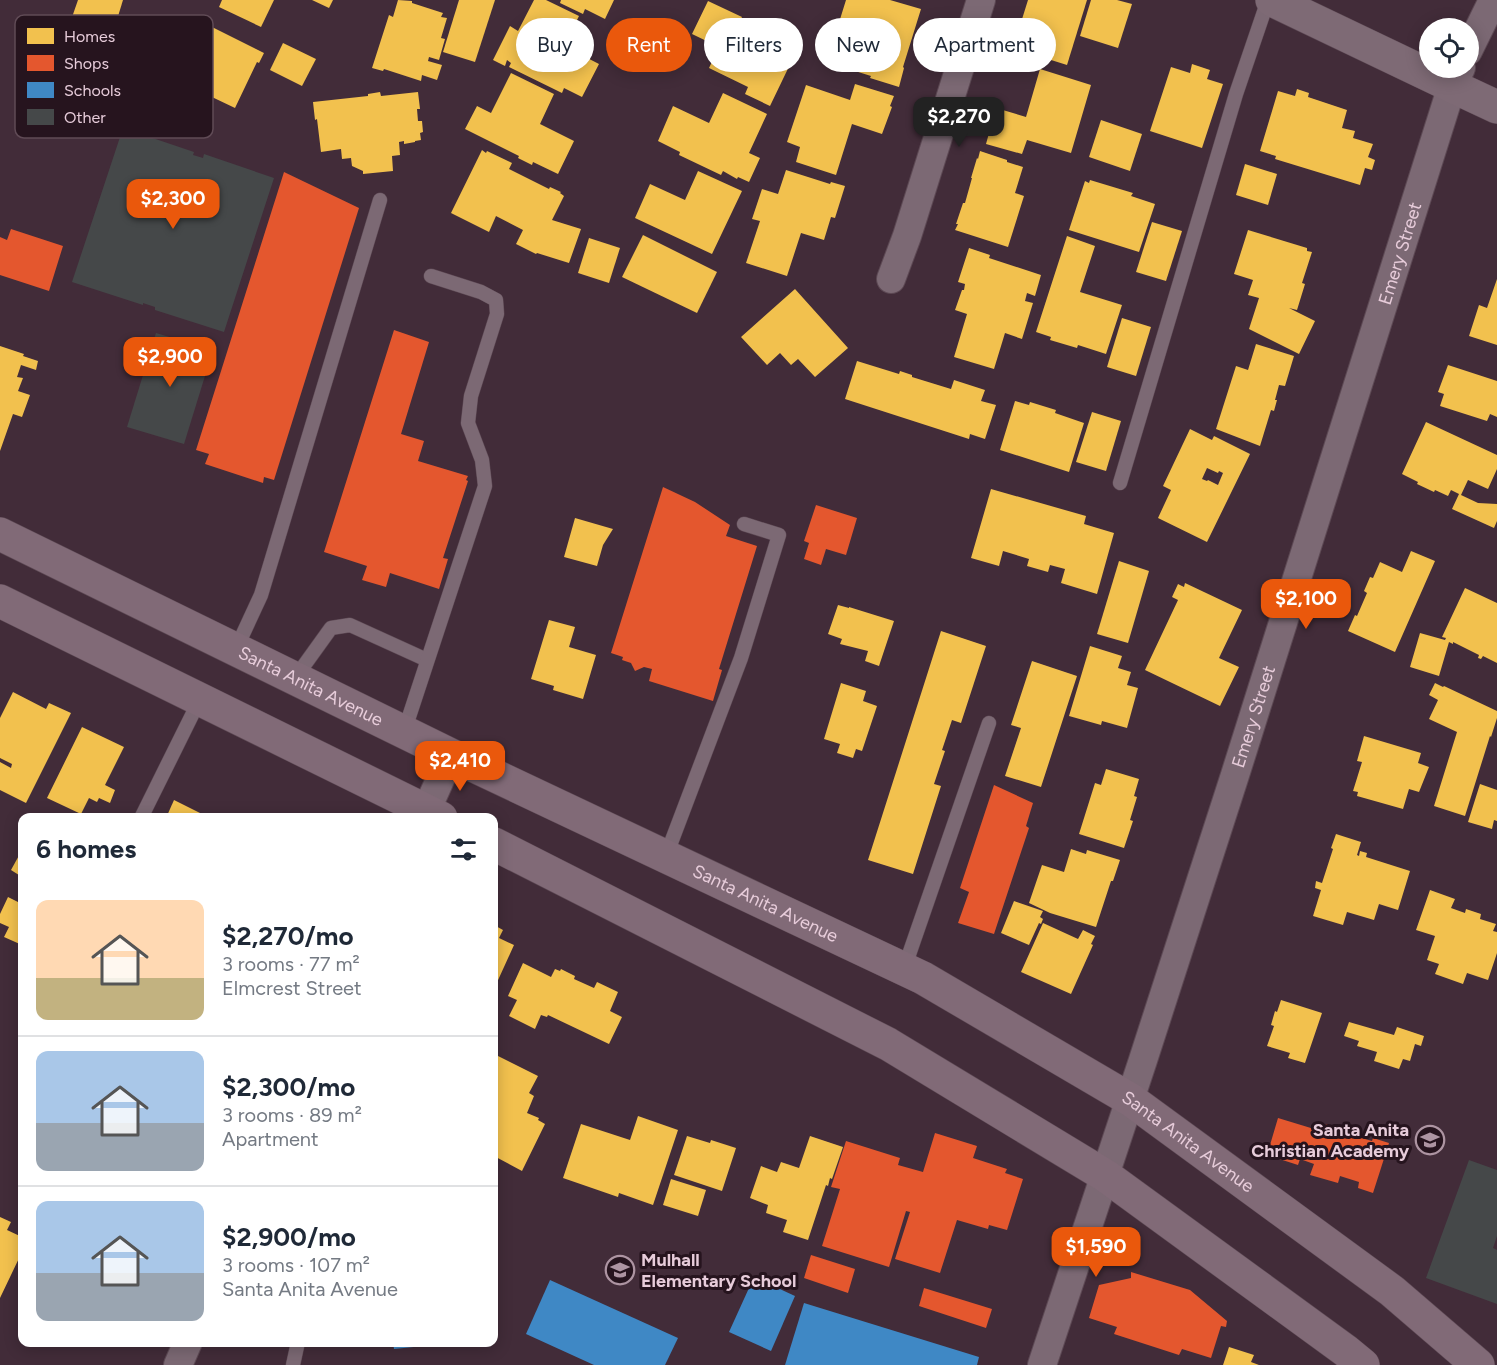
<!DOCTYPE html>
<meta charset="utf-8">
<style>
:root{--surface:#fff;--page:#f2f2f3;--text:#1f2937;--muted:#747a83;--line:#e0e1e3;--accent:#ea580c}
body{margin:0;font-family:Figtree,sans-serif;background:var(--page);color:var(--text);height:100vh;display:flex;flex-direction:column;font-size:22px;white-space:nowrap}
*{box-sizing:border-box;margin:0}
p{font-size:20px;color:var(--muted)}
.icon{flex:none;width:33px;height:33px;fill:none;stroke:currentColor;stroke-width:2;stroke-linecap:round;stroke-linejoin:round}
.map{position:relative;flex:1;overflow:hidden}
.panel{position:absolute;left:18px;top:813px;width:480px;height:534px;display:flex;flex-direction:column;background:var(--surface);border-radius:12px;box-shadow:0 3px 15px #0003}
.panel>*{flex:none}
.top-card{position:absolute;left:516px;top:18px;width:570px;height:54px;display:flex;gap:12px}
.controls{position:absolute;left:1419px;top:18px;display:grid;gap:12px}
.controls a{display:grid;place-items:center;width:60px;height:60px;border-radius:50%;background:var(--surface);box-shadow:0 3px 15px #0003;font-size:30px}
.price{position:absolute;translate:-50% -51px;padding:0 14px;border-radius:12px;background:var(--accent);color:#fff;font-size:20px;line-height:39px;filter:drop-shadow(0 2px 3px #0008)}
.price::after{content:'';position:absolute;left:50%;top:36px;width:18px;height:14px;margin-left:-9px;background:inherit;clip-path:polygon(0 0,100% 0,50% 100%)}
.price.current{background:#222;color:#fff}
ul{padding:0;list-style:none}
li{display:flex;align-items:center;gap:18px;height:150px;padding:0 18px}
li+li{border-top:2px solid var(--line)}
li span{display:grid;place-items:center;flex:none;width:168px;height:120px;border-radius:12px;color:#555}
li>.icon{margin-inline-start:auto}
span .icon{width:72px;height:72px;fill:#fffc;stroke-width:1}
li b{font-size:26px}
h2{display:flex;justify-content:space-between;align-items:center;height:72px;padding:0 18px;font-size:26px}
.tag{padding:0 21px;border-radius:27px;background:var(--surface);box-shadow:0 3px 15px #0003;font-size:21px;line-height:54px}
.tag.current{background:var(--accent);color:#fff}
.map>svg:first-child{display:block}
</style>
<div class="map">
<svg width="1497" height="1365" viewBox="0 0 1497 1365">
<rect width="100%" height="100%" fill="#422c39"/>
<g fill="#f2c14e" fill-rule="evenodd">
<path d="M78,0H123L112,36L70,23Z"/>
<path d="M222,0H274L261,27L219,7Z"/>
<path d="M312,0H333L329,8Z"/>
<path d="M398,0L412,1V3L443,13L441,17L447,18L441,38L445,39L439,60L429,57L428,61L442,65L437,80L422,75L421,81L384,69L383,71L372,68L389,15L393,17Z"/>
<path d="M459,0H495L475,62L443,52Z"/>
<path d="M534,0H546L579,16L564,46L599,64L582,97L564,88L562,93L509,67L511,63L507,60L505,66L493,60L510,26L518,31Z"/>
<path d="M561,0H614L605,19L585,9L583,14L560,3Z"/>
<path d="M846,0H890L921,9L903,67L904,68L899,87L870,78L871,76L855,71L861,49L858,48L856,53L832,45Z"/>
<path d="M1028,0H1087L1067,65L1013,48Z"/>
<path d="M1091,0H1117L1132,4L1118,48L1080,36Z"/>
<path d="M708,1L742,17L737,27L795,54L770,106L745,94L748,87L709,68L719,47L692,34Z"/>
<path d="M212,27L264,53L259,63L257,62L235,108L193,88L197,80L191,77L209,40L207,39Z"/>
<path d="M283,43L316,59L302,86L270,70Z"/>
<path d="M1192,64L1210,70L1207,79L1223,84L1202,148L1150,131L1171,67L1190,73Z"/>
<path d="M1040,69L1091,85L1071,153L1027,140L1022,154L986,144L996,108L1026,117Z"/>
<path d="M511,73L554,94L540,124L574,141L558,174L533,162L532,165L518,158L519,156L465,129L477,106L491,113Z"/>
<path d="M855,84L894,96L890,106L892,107L882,134L852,124L836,175L796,162L800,147L787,142L806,85L850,100Z"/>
<path d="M1297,89L1309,93L1308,97L1347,110L1342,128L1355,131L1353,138L1373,144L1368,157L1375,160L1372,170L1365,168L1360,185L1275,159L1276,156L1260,151L1278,91L1295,96Z"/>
<path d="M380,92L381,96L418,92L420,109H417L418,121H422L423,132L420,133L421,140L415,141V142L404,144V141L399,142L400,155L392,156L393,171L363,174V171L352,166L351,158L342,159L341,149L321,152L317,119L315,120L313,102L368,96V94Z"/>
<path d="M723,93L767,114L749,153L760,158L749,182L738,177L737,179L723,171L721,175L679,155L680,152L658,141L673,106L709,123Z"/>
<path d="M1101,120L1142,134L1130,171L1089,157Z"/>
<path d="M482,150L486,153L487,151L512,163L509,169L549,189L550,187L561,192L560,193L564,196L552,220L581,229L569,263L537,253L536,254L516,244L523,230L496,216L489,232L451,213Z"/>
<path d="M980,151L1007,160V162L1023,167L1015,193L1024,196L1008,247L955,230L958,224H956L963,203H965L972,178H971L977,158L978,159Z"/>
<path d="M1245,164L1277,174L1268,205L1236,195Z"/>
<path d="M786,170L830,184L831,182L845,186L835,218L831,217L824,240L801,233L787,276L746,263L760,221L752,219L762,189L778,194Z"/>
<path d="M698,171L742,191L712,254L635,218L650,184L685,200Z"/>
<path d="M1090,180L1133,193L1131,196L1155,204L1139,252L1069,230L1085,181L1089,183Z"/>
<path d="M1152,222L1182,231L1166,281L1136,272Z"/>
<path d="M1248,230L1307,248V251L1312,252L1302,283L1305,284L1297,310L1289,308L1315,321L1299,354L1249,329L1259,298L1248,295L1253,280L1234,274Z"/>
<path d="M643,235L717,272L697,313L622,277Z"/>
<path d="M1067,236L1095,246L1080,292L1122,305L1106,354L1078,345L1077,348L1050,340L1051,337L1036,332Z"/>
<path d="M589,238L620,248L609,283L578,273Z"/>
<path d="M969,248L990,255L989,258L1041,275L1035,296L1027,293L1025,301L1033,303L1022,339L1005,333L994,369L954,357L967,314L955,310L962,290H964L965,284L958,282Z"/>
<path d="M1497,279V345L1469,336L1479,305L1487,308Z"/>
<path d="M795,289L848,348L815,377L798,359L791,365L780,353L767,365L741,337Z"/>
<path d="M1122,318L1151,327L1136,376L1107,367Z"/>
<path d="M1256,344L1294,356L1285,386L1279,385L1275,400H1277L1274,411L1271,410L1260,446L1216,429L1236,366L1248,370Z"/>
<path d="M0,346L24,354L23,356L38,361L36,370L21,365L17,377L23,378L18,391L30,395L22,417L13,414L0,451Z"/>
<path d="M857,361L899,374L900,371L912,375V377L951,389L954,380L985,390L981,401L996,405L985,439L970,434L969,439L845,399Z"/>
<path d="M1448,365L1497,381V417L1490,414L1487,421L1440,406L1444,394L1438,392Z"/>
<path d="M1015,401L1029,405L1030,402L1056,410L1055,413L1084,423L1069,472L1000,450Z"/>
<path d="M1092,412L1121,421L1106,471L1076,462Z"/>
<path d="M1426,422L1497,455V469L1488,489L1468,480L1461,495L1478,503L1497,504V521L1494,528L1452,509L1459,494L1451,490L1448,496L1435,490L1434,492L1417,484L1418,482L1402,474Z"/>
<path d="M1190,429L1212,440L1214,436L1250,454L1207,542L1158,518L1171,490L1163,486ZM1207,468L1218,473L1219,471L1223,473L1218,485L1208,480L1207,481L1202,479Z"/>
<path d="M991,489L1086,516L1084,524L1114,533L1097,594L1061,583L1065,569L1050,565L1048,572L1027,566L1029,559L1003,551L999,566L971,558Z"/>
<path d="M575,518L613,529L603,545L597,566L564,557Z"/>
<path d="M1411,551L1435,561L1395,652L1348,631L1355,615L1357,616L1367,593L1364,591L1370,577L1373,578L1380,562L1402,572Z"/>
<path d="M1119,561L1149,571L1128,643L1097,634Z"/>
<path d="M1185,583L1242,610L1219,658L1239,667L1220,706L1145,670L1178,600L1172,597L1178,584L1184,587Z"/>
<path d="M1465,588L1497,603V663L1483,656L1481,659L1478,658L1479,655L1453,642V644L1449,642L1439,676L1410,667L1420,633L1445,640L1446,638L1442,637Z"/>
<path d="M838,605L849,608V607L894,621L879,666L865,661L868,651L840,644L842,639L828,634Z"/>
<path d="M549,620L575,627L569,647L596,655L583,699L553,690L554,686L531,679Z"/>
<path d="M941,631L986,646L961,723L952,720L942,750L945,751L934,784L941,786L913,874L868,860Z"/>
<path d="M1090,646L1122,656L1118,668L1131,672L1127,685L1138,688L1127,728L1102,721L1101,725L1069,716Z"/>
<path d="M1032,661L1077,676L1041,787L1005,776L1021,728L1011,725Z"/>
<path d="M841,683L866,691L863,701L877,706L862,751L856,749L853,758L837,753L840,744L824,739Z"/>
<path d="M1435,683L1443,687L1444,686L1497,711V718L1491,737L1490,736L1465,816L1434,806L1457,732L1429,719L1438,700L1429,695Z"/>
<path d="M13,692L46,709L49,703L71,713L26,803L0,790V762L11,768L12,764L0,758V718Z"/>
<path d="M82,727L124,747L105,785L115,790L110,803L99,798L97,802L89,798L81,814L47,798Z"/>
<path d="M1364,736L1421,753L1418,763L1429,767L1419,792L1409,789L1403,809L1357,796L1358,792L1353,791L1362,762L1357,761Z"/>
<path d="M1106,769L1139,779L1134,796L1137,797L1130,820L1133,821L1124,848L1079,834L1095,783L1101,785Z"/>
<path d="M1480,784L1497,790V821L1494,820L1492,829L1468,822Z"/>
<path d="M174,800L210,818H166Z"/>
<path d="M1336,834L1361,842L1357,855L1359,856L1360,851L1367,853L1366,857L1410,871L1398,910L1379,904L1374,920L1347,912L1343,925L1313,916L1321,890L1315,888L1316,881L1322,883L1333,849L1331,848Z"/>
<path d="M1071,849L1086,854L1087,850L1120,860L1113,881H1111L1096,927L1050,913L1029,903L1042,865L1064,872Z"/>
<path d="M22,850V877L11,870Z"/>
<path d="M1430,890L1455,899L1451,908L1465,913L1466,909L1481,914L1480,919L1496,924L1493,931L1497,932V953L1488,980L1467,973L1463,984L1435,974L1439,964L1427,960L1435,936L1416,930Z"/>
<path d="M8,897L20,903L22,898V945L4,937L9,927L0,923V914Z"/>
<path d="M1014,901L1043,911L1040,917L1043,919L1041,924L1039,923L1029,945L1001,933Z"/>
<path d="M1043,923L1078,939L1083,930L1095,936L1091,944L1093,945L1071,994L1021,972Z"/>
<path d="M494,925L503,930L499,938L514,945L494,989Z"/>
<path d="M523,963L551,977L555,969L560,971L561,969L575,976L574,979L594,988L597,982L618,992L610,1011L622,1017L609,1044L548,1015L547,1017L541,1015L535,1029L509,1016L517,1000L508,996Z"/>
<path d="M1281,1000L1322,1013L1305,1063L1288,1058L1290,1053L1267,1046L1274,1026L1271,1025L1275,1011L1277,1012Z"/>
<path d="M1349,1022L1394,1035L1397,1027L1424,1036L1421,1046L1415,1044L1410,1061L1403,1059L1399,1069L1374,1061L1377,1052L1357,1046L1359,1041L1344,1036Z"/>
<path d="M494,1054L538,1076L529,1093L534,1096L527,1113L539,1118L538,1120L545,1124L522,1171L494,1156Z"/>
<path d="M638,1116L678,1130L653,1205L619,1193L618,1197L563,1178L581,1124L630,1140Z"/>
<path d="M687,1136L710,1143L711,1140L736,1148L722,1191L674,1175Z"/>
<path d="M810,1136L843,1147L832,1179L830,1178L828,1186L826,1185L808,1240L783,1232L787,1220L766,1213L768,1205L750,1198L761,1166L777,1172L781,1162L799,1168Z"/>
<path d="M671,1179L706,1190L698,1216L663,1205Z"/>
<path d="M0,1217L11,1222L7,1230L22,1237V1252L0,1298Z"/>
<path d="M1229,1347L1254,1355L1251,1362L1259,1365H1223Z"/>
</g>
<g fill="#e4572e">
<path d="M284,172L359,208L274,480L264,477L263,483L205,464L209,454L196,450Z"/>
<path d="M11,229L63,246L49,291L0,275V237L7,240Z"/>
<path d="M394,330L429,342L401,434L424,441L418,461L468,476L466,480L468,481L443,558L448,559L439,589L390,573L386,587L362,580L367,566L324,552Z"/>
<path d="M663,487L695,502L730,525L726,536L757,546L719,669L722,670L713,701L649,681L652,669L644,667L635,671L631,663L622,660L623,657L611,653Z"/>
<path d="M816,505L857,518L846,555L826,549L821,565L804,559L809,543L804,541Z"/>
<path d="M994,785L1033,803L1026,826L1029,828L994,934L958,923L969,892L960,888Z"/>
<path d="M1278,1118L1324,1132L1326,1124L1339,1128L1337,1131L1372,1141L1373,1138L1389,1143L1373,1193L1358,1188L1359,1182L1340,1176L1338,1183L1310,1175L1314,1164L1300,1159L1298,1165L1267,1155Z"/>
<path d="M935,1133L977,1146L973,1158L1007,1169L1005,1173L1023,1179L1007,1230L989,1225L988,1229L957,1220L940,1273L895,1259L910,1212L906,1211L889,1267L822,1246L840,1189L831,1187L846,1141L900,1158L898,1165L923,1172Z"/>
<path d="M811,1255L855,1269L848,1293L804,1278Z"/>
<path d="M1131,1272L1190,1290L1227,1321L1226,1327L1221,1326L1211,1358L1182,1349L1179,1355L1114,1334L1117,1327L1089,1318L1099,1285L1131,1278Z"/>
<path d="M924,1288L992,1309L986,1328L919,1306Z"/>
</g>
<g fill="#3f88c5">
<path d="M754,1277L795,1296L771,1351L729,1332Z"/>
<path d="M550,1280L678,1338L665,1365H594L526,1334Z"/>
<path d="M804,1303L979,1357L977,1365H785Z"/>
<path d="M393,1342H443V1344L394,1349Z"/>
</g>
<g fill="#454849">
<path d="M123,128L194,152L193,155L203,158L204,154L274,178L224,332L155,310V307L143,303V305L72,282Z"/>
<path d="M156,333L213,350L184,444L127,427Z"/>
<path d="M1469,1160L1497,1170V1236L1493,1248L1497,1250V1304L1426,1278Z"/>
</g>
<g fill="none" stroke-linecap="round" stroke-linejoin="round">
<g stroke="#5d4954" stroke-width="15">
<g id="lane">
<path d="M1120,483L1236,94L1268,0"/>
<path d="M236,649L261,595L380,200"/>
<path d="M295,678L331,628L350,625L427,660"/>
<path d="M404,732L485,486L482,460L468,423L471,396L497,314L496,300L481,292L431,276"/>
<path d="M141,818L200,699"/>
<path d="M666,856L741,658L779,535L744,524"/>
<path d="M904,969L989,723"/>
<path d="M293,1365L298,1342"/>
</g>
</g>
<g stroke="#5d4954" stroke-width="30">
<g id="street">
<path d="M1468,51L1493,0"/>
<path d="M891,279L907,236L981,0"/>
<path d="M423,818L451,755"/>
<path d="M178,1365L188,1342"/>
<path id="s1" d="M1042,1365C1108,1169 1172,972 1235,775C1308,546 1381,317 1452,86L1461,68"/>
</g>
</g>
<g stroke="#5d4954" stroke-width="34">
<path id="secondary" d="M1272,0L1452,86L1497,107"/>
</g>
<g stroke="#5d4954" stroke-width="34">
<g id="primary">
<path id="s2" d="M0,534L451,755L923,978L1131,1100L1392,1291L1478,1365"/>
<path d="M0,601L441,818"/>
<path d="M494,844L888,1044L1106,1176L1346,1351L1363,1365"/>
</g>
</g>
<use href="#lane" stroke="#7c6974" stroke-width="14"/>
<use href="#street" stroke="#7c6974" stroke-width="28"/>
<use href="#secondary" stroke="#7e6a75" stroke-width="33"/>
<use href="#primary" stroke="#816a77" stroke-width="33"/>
</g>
<defs>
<g id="school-ring" transform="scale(1.5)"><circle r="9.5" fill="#26141e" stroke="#ad94a2" stroke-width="1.5"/><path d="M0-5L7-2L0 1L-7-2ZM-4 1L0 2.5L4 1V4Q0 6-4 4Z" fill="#ad94a2"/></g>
</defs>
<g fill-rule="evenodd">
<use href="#school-ring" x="1430" y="1140"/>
<use href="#school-ring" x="620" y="1270"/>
</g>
<g text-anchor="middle" stroke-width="6" stroke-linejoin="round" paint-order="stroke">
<g font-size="18" fill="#e7ccda" stroke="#26141e">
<text dy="6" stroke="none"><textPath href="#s1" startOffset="1168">Emery Street</textPath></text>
<text dy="6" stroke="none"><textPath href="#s2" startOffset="346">Santa Anita Avenue</textPath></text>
<text dy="6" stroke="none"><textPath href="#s1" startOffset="682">Emery Street</textPath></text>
<text dy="6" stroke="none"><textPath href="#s2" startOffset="850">Santa Anita Avenue</textPath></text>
<text dy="6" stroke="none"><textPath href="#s2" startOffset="1336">Santa Anita Avenue</textPath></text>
</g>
<g font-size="18" font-weight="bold" fill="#e7ccda" stroke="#26141e" text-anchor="end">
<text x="1409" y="1136">Santa Anita<tspan x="1409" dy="21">Christian Academy</tspan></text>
<text x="641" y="1266" text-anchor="start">Mulhall<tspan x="641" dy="21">Elementary School</tspan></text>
</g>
</g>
<rect x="15" y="15" width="198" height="123" rx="9" fill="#26141e" stroke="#604b56" stroke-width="1.5"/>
<rect x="27" y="28" width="27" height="16" fill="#f2c14e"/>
<rect x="27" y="55" width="27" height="16" fill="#e4572e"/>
<rect x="27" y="82" width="27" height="16" fill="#3f88c5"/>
<rect x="27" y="109" width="27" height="16" fill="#454849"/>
<g font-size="16" fill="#e7ccda">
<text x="64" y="42">Homes</text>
<text x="64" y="69">Shops</text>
<text x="64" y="96">Schools</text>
<text x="64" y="123">Other</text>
</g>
</svg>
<div class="controls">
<a><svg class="icon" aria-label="locate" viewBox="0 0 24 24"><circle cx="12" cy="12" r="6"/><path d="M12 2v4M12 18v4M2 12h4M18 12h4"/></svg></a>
</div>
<b class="price current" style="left:959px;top:148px">$2,270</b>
<b class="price" style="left:173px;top:230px">$2,300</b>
<b class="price" style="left:170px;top:388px">$2,900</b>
<b class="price" style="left:1306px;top:630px">$2,100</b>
<b class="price" style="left:460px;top:792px">$2,410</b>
<b class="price" style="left:1096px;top:1278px">$1,590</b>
<div class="top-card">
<a class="tag">Buy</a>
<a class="tag current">Rent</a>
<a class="tag">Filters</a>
<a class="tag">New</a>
<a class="tag">Apartment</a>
</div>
<section class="panel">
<h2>6 homes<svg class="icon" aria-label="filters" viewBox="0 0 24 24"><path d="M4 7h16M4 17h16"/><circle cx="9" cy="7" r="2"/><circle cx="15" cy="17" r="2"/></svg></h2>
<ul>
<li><span style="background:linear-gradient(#ffd9b3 65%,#c2b280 0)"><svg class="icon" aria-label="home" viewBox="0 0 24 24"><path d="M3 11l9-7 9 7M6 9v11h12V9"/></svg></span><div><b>$2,270/mo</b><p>3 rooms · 77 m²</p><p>Elmcrest Street</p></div></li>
<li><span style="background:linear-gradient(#a9c7e8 60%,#9aa5b1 0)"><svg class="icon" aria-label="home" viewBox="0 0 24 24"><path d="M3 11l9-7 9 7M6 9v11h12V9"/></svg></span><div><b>$2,300/mo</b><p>3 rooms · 89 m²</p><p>Apartment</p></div></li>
<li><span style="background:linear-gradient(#a9c7e8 60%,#9aa5b1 0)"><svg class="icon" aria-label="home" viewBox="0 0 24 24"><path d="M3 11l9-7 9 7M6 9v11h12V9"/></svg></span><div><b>$2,900/mo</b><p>3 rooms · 107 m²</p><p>Santa Anita Avenue</p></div></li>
</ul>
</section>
</div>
